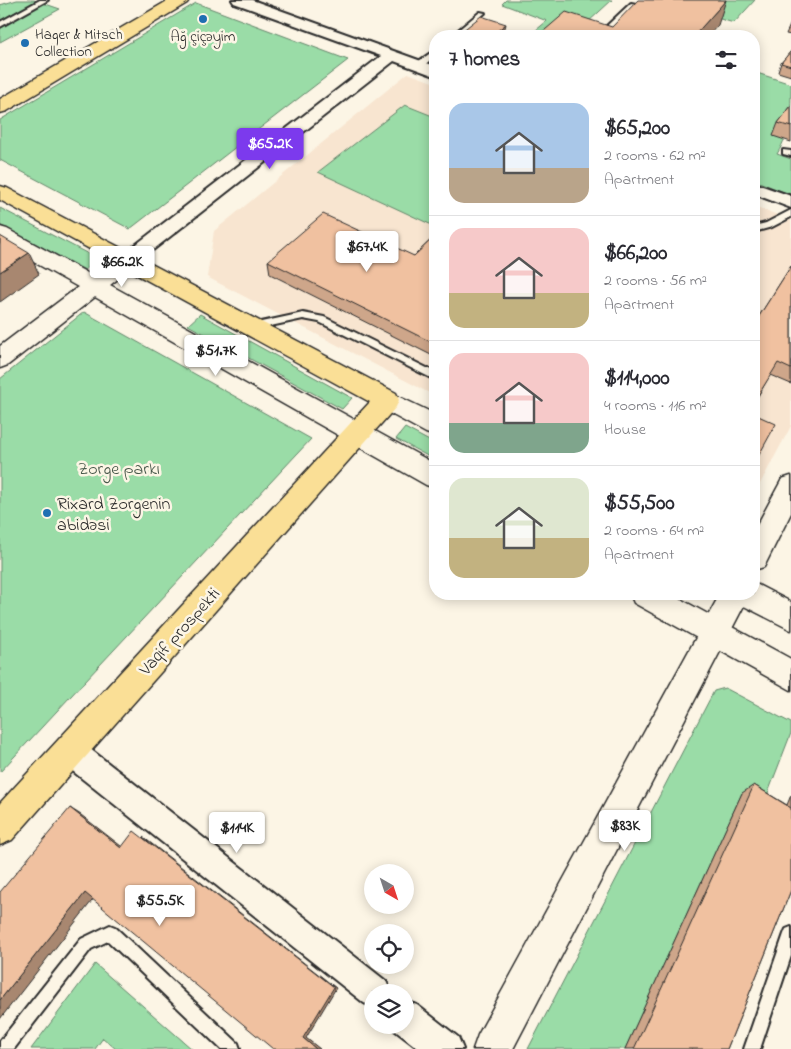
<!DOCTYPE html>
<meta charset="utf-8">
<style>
:root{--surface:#fff;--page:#f7f7f7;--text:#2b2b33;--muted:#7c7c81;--line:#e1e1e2;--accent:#7c3aed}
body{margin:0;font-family:"Indie Flower",sans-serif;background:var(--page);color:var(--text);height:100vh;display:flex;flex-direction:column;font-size:19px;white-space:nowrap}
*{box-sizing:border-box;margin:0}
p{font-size:16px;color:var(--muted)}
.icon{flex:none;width:28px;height:28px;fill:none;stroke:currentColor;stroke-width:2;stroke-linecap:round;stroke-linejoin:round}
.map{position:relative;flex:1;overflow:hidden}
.side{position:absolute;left:429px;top:30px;width:331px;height:570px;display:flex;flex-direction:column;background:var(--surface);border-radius:20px;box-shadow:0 2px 12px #0003}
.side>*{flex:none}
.needle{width:32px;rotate:141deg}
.tools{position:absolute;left:364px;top:864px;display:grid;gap:10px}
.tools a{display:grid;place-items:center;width:50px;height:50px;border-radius:50%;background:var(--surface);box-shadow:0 2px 12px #0003;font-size:25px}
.price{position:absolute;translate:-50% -42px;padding:0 11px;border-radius:5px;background:#fff;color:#222;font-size:16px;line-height:32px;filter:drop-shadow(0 1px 2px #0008)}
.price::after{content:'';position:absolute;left:50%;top:30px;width:15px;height:11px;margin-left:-8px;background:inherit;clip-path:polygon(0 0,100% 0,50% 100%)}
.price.current{background:var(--accent);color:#fff}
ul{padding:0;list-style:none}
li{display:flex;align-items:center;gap:15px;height:125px;padding:0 20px}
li+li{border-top:1px solid var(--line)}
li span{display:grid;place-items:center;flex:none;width:140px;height:100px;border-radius:15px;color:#555}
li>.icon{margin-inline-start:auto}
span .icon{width:60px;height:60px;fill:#fffc;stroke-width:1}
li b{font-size:21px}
h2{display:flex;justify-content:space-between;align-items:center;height:60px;padding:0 20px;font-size:21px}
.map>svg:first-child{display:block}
</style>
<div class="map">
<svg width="791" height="1049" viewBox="0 0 791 1049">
<rect width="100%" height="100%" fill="#fcf5e5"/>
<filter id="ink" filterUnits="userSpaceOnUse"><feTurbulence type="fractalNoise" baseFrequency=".02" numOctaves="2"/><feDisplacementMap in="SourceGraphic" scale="10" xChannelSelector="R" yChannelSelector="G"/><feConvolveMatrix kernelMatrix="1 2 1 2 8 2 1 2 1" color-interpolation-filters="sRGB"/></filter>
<g filter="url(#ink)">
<g fill="#f8e5d0">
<path d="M408,73L435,83V396L207,277L214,231Z"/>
<path d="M754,206L791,220V426L754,495Z"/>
</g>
<g fill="#9adca7" stroke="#628469">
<path d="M17,0H34L60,9L0,42V5Z"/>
<path d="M506,0H612L574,35L529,36L547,21L502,4Z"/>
<path d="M655,0H755L734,23Z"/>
<path d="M196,3L348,60L130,229L0,160V120Z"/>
<path d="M754,72L791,84C791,110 791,131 777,154L791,159V195L754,180Z"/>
<path d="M405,105L435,117L434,226L318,172Z"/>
<path d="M0,208L98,259L85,270L0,225Z"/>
<path d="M84,312L311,439L0,772V379Z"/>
<path d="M200,314L352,398L342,409L188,325Z"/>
<path d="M405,428L435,444V460L396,439Z"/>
<path d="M725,688L791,723V733L763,806L742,793L625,1049H528L714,691Z"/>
<path d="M95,964L192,1049H116L103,1038L95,1049H31Z"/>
</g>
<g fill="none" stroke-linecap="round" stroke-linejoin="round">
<g stroke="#2b2b2b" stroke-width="4">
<g id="service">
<path d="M40,0H48L0,27V22Z"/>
<path d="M631,3L636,4L603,36H596Z"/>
<path d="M480,12L485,13L458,36H451Z"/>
<path d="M435,50V56L422,67H416V63Z"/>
<path d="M783,150L791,151V156L783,154Z"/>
<path d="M791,210V217L772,227L754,232V226L766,223Z"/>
<path d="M303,313L324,317L435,372V380L319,322L303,319L252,330L247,327L252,324Z"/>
<path d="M110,925L115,927L238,1043L240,1049H221L108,941L91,949L14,1049H0V1041L81,939Z"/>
<path d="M791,927V956L760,1049H744L784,934L786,929Z"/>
</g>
</g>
<g stroke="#2b2b2b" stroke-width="4">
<g id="minor">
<path d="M232,0H252L435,66V76L394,61L135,264L128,266L121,264L119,260L121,256L381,56L234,3Z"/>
<path d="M754,183L791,196V208L754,194Z"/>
<path d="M70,737L80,741L386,981L391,992H372V1007L364,1003L60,761L56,751L60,741Z"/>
<path d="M405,1001L417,1005L458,1037L463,1049H419L393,1029L392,1025H405Z"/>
</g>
</g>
<g stroke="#2b2b2b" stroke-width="3">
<g id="tertiary">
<path d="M791,476V513L764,567L754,570V531L782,479Z"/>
<path d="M720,594H750L513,1049H473L478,1035Z"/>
</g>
</g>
<g stroke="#2b2b2b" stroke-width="3">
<g id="secondary">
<path d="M0,227L7,229L93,276C105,266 119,250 136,255L139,260L136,265L110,285L435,464V488L426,485L95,297L8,365L0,368V346L78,287L0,243Z"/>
<path d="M387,391L435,414V436L426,433L378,407L375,400L378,393Z"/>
<path d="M754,583L791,602V630L738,603L734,594H754Z"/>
<path d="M630,594H671L791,659V690L634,603Z"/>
</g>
</g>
<g stroke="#2b2b2b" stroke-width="3">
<g id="primary">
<path d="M169,0H189L187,3L7,111L0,113V99Z"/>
<path d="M0,186L7,188L396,393L399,400L396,407L12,840L0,845V803L370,402L0,200Z"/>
</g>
</g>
<use href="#service" fill="#fcf5e5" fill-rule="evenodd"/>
<use href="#minor" fill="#fcf5e5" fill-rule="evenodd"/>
<use href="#tertiary" fill="#fcf5e5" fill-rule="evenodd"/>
<use href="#secondary" fill="#fcf5e5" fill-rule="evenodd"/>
<use href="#primary" fill="#fadf96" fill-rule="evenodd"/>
</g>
<g fill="#cea68a" stroke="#2b2b2b">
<path d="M791,23V35L786,34Z"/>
<path d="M791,51V76L778,72L781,63Z"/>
<path d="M791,106V142L773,136L778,123Z"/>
<path d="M435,236V357L270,274L268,261L414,256Z"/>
<path d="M791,266V384L770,375L754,403V324Z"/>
<path d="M754,785L787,805L791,795V890L727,1049H625L742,793Z"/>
</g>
<g fill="#a88770" stroke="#2b2b2b">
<path d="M726,0L718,25L708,36H694Z"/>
<path d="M506,24L505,28L496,36H491Z"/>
<path d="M29,253L39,274L0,302V272Z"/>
<path d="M70,808L81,815L130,853L121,848Z"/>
<path d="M143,837L336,988L306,1038L320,1049H316L303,1038Z"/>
<path d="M85,893L95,897L0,1019V1000Z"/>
</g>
<g fill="#f0c1a0" stroke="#2b2b2b">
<path d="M638,0H726L694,36H538L566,12L612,27Z"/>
<path d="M481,16L506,24L491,36H456Z"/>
<path d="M791,51V66L781,63Z"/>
<path d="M791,106V127L778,123Z"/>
<path d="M323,214L414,256L435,236V344L268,261Z"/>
<path d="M0,236L29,253L0,272Z"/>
<path d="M791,266V369L778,363L754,402V351L756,347L754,346V324Z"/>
<path d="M754,414L776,424L754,464Z"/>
<path d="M754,785L791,808V890L727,1049H634Z"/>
<path d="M70,808L121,848L134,831L334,987L303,1038L316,1049H273L85,893L0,1000V892Z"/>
</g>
</g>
<g fill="#1f6fb2" stroke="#fcf5e5" stroke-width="2">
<circle cx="203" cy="19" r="5"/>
<circle cx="25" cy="43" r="5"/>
<circle cx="47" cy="513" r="5"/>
</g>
<g text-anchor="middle" stroke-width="5" stroke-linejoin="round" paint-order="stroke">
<g font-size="15" fill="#2b2b2b" stroke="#fcf5e5" text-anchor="start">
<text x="35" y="39">Hager &amp; Mitsch<tspan x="35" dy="17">Collection</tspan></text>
<text x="203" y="41" text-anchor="middle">Ağ çiçəyim</text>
</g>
<g font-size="18" fill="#47574a" stroke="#fcf5e5">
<text x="119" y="474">Zorge parkı</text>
</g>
<g font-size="18" fill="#2b2b2b" stroke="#fcf5e5" text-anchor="start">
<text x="57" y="509">Rixard Zorgenin<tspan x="57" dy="21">abidəsi</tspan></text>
</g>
<g font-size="18" fill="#2b2b2b" stroke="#fcf5e5">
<text transform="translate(179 631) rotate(-48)" y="6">Vaqif prospekti</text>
</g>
</g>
</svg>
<div class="tools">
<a><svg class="needle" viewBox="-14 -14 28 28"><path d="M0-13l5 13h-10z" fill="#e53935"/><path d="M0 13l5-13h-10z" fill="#7c7c81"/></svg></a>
<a><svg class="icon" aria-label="locate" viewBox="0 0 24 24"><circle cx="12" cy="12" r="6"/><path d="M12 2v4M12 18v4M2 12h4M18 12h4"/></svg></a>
<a><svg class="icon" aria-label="layers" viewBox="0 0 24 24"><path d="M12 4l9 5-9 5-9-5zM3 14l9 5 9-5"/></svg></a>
</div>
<b class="price current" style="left:270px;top:170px">$65.2K</b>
<b class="price" style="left:367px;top:273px">$67.4K</b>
<b class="price" style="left:122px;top:288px">$66.2K</b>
<b class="price" style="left:216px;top:377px">$51.7K</b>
<b class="price" style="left:625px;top:852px">$83K</b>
<b class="price" style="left:237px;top:854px">$114K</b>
<b class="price" style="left:160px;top:927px">$55.5K</b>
<section class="side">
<h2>7 homes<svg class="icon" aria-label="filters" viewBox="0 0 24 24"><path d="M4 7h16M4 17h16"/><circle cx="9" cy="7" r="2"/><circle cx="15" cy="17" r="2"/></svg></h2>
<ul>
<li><span style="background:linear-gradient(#a9c7e8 65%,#b9a48a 0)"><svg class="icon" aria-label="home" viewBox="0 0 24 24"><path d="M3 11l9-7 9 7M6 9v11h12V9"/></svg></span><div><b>$65,200</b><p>2 rooms · 62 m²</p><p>Apartment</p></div></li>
<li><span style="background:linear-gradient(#f6c9c9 65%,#c2b280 0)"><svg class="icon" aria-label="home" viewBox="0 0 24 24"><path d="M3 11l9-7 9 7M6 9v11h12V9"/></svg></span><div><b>$66,200</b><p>2 rooms · 56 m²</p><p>Apartment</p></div></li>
<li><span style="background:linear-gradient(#f6c9c9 70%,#7fa58c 0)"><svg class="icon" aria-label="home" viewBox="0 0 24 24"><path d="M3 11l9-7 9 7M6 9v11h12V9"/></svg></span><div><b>$114,000</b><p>4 rooms · 116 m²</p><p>House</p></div></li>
<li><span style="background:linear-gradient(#dfe7d0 60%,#c2b280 0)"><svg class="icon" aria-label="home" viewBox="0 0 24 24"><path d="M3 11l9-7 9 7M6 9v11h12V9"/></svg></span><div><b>$55,500</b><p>2 rooms · 64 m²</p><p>Apartment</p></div></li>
</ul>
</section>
</div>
